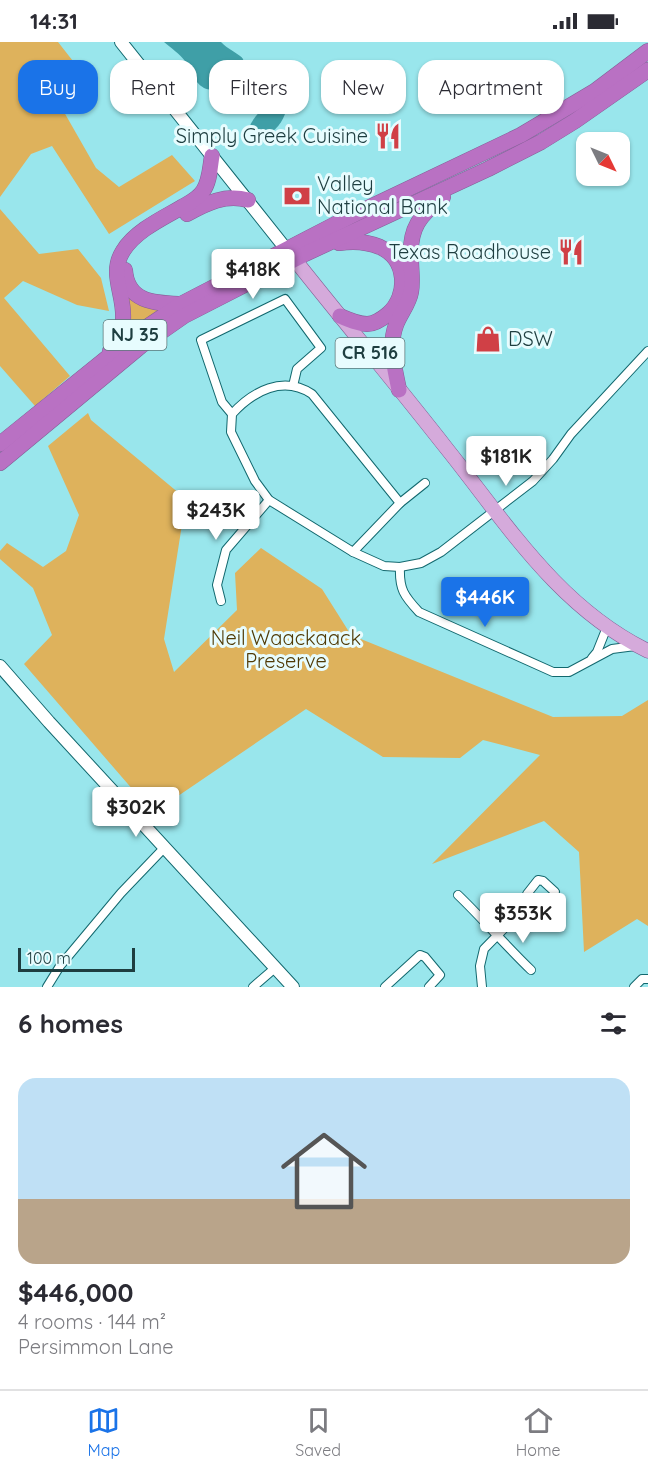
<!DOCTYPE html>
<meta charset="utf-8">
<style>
:root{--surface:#fff;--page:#f7f7f7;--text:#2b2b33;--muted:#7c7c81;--line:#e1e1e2;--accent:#1a73e8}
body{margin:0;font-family:Quicksand,sans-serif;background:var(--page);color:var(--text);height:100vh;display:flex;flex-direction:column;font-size:22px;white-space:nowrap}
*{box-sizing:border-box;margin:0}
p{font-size:20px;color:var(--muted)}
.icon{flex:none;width:33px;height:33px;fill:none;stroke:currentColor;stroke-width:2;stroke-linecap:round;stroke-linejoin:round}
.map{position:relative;height:945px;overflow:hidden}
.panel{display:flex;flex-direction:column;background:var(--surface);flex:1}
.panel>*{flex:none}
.hud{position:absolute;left:18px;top:18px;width:612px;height:54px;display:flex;gap:12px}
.needle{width:39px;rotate:133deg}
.tools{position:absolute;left:576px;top:90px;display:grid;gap:12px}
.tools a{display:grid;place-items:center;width:54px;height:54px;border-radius:12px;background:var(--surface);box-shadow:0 2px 4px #0004;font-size:30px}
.scale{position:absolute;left:18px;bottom:15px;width:117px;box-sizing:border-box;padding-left:6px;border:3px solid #1e3e40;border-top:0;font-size:16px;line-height:21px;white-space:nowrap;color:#1e3e40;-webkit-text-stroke:4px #e7fcfe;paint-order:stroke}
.price{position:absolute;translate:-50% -51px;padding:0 14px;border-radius:6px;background:#fff;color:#222;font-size:20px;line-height:39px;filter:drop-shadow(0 2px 3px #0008)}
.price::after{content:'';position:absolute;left:50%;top:36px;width:18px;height:14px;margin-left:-9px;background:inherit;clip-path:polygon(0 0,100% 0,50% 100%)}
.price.on{background:var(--accent);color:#fff}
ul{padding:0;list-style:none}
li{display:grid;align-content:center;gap:12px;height:318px;padding:0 18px}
li span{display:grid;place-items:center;height:186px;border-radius:18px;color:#555}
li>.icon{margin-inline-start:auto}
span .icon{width:108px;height:108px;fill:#fffc;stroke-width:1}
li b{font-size:26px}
h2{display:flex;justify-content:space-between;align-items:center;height:72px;padding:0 18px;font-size:26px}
.tag{padding:0 21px;border-radius:18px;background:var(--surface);box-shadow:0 2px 4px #0004;font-size:21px;line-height:54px}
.tag.on{background:var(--accent);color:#fff}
.status{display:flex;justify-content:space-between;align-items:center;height:42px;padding:0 30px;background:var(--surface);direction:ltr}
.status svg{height:16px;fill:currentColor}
.tabs{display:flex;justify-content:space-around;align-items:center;height:84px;border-top:2px solid var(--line);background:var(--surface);font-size:16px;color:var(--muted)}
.tabs a{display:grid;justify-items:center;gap:3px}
.tabs .on{color:var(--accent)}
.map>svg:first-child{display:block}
</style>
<div class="status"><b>14:31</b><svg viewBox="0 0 49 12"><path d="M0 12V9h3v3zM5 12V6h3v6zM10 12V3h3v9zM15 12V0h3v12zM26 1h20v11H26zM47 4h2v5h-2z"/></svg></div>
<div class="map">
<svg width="648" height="945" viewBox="0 0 648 945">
<rect width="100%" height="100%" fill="#99e6ec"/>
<g fill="#deb25c">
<path d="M0,0H58L80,28L60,63L96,126L119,145L172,113L195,139L109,192L52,104L31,112L0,155Z"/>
<path d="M0,167L39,212L78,207L101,236L109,269L77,263L23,239L4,256L70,334L35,364L0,324Z"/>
<path d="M125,244L158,268L126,292Z"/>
<path d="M88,371L91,378L186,457L164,597L174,630L237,568L235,531L261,506L322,547L351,593L553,675L622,674L648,658V884L637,877L584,910L579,810L544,779L432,822L540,713L483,698L460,716L383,715L306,667L153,771L24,622L52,593L33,546L0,517V509L7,501L43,525L66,509L79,473L48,404Z"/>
</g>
<g fill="#3f9fa7">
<path d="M164,0H221C226,6 241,13 243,17C248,32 220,54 204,46C192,39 192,28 185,19C180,12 171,6 164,0Z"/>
<path d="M271,62L280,66L285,72C279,88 265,100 248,89C251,78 261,66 271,62Z"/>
</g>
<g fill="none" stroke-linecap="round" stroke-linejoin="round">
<g stroke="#12686e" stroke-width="10">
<g id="street">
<path d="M232,372L222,360L201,298L285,257L321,306L297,327L293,344"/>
<path d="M400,461L312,352C283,333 253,349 232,372L231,390L255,439L269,458L353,510L384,524L400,525L421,521L441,510L533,439L553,417L571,392L648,309"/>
<path d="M353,510L400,461L425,441"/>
<path d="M400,525C399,547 404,554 419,570L553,630H569L612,607L635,604"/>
<path d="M221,559L217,543L226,508L269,458"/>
<path d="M592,616L597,610L607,585"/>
<path d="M538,838L543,839L555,850L553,857L544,865H539L530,860L527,852Z"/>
<path d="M458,853C483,877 506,904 531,928"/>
<path d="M47,945L60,924L121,851L165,805"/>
<path d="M253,945L275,926"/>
<path d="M385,945L420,913L425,915L440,933L429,945"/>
<path d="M482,945L480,924L484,907L530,860"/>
<path d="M634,945L642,937H648"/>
</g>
</g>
<g stroke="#12686e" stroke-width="14">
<g id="secondary">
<path d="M121,0L290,212"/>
<path d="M0,624L49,680L293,945"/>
</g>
</g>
<g stroke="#835f95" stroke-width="15">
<path id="primary" d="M295,218C345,281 397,343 447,407C507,482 558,565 648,609"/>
</g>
<g stroke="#835f95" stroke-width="16">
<g id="highway">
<path d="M187,172C207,161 225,152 248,158"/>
<path d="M339,201C352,199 368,200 380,205C407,217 409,253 388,272C382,277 375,282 367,282C358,282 349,278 340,274"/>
<path d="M125,228C127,261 156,261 181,262"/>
<path d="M110,309C142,268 103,240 123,209C135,189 163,176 182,165C189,161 198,157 203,149C210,139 210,125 212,114"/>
<path d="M399,348C395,327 388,304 396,283C400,272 409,262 411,250C413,239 411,228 411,217C409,186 420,173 443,155"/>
<path d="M0,402L135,293L181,262L349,175L521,93L595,49L648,9"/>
<path d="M0,421L141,304L184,274L305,212L488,127L541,100L575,79L648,28"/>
</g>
</g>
<use href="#street" stroke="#fff" stroke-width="8"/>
<use href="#secondary" stroke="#fff" stroke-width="12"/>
<use href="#primary" stroke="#d5aadb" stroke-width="14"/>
<use href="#highway" stroke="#b971c3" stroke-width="15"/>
</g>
<defs>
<g id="restaurant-bare" transform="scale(2.07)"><path d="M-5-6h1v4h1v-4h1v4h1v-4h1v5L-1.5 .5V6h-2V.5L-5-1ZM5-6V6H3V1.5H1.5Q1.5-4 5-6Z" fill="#d04046" stroke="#e7fcfe" stroke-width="2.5" paint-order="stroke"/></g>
<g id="bank-bare" transform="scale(2.07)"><path d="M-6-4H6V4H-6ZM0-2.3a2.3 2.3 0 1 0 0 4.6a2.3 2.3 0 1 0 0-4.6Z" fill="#d04046" stroke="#e7fcfe" stroke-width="2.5" paint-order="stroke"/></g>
<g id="shop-bare" transform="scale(2.07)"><path d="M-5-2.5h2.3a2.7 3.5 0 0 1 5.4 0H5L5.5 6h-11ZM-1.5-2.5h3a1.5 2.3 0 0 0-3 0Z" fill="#d04046" stroke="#e7fcfe" stroke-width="2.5" paint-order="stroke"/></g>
</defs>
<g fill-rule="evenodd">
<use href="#restaurant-bare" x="388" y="94"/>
<use href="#bank-bare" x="297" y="154"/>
<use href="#restaurant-bare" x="571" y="210"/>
<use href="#shop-bare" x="488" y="297"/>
</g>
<g text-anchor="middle" stroke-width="6" stroke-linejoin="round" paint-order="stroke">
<g fill="#e7fcfe" stroke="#5a7779" stroke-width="1.5">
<rect x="103.5" y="278" width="63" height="30" rx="4.5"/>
<rect x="335.5" y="296" width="69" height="30" rx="4.5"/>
</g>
<g font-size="18" font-weight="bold" fill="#1e3e40">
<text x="135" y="299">NJ 35</text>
<text x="370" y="317">CR 516</text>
</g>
<g font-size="20" fill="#1e3e40" stroke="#e7fcfe" text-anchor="end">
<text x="368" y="101">Simply Greek Cuisine</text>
<text x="317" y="149" text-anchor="start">Valley<tspan x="317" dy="23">National Bank</tspan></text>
<text x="551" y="217">Texas Roadhouse</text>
<text x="508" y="304" text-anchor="start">DSW</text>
</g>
<g font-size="20" fill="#503a05" stroke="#e7fcfe">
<text x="286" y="603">Neil Waackaack<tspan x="286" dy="23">Preserve</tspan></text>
</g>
</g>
</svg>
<div class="tools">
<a><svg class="needle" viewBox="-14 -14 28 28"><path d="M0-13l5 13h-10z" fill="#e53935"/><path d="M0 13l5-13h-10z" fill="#7c7c81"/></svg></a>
</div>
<div class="scale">100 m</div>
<b class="price" style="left:253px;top:258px">$418K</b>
<b class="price" style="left:506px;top:445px">$181K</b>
<b class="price" style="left:216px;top:499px">$243K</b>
<b class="price on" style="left:485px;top:586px">$446K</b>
<b class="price" style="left:136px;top:796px">$302K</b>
<b class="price" style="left:523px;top:902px">$353K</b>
<div class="hud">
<a class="tag on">Buy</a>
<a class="tag">Rent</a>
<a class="tag">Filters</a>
<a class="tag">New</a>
<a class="tag">Apartment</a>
</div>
</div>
<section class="panel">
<h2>6 homes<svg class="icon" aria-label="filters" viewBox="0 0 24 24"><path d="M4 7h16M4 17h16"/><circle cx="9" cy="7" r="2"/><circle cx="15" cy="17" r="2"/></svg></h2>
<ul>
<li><span style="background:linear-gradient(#bfe0f5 65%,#b9a48a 0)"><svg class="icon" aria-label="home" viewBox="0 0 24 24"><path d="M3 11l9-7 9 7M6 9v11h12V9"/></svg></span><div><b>$446,000</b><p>4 rooms · 144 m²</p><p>Persimmon Lane</p></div></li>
</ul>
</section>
<nav class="tabs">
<a class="on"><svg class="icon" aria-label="map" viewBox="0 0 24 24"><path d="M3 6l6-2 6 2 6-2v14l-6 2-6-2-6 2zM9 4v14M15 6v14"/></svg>Map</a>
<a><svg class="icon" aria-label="saved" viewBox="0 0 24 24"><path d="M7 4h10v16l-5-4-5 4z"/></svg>Saved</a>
<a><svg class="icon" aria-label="home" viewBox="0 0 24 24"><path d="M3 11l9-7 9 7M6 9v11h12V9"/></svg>Home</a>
</nav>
